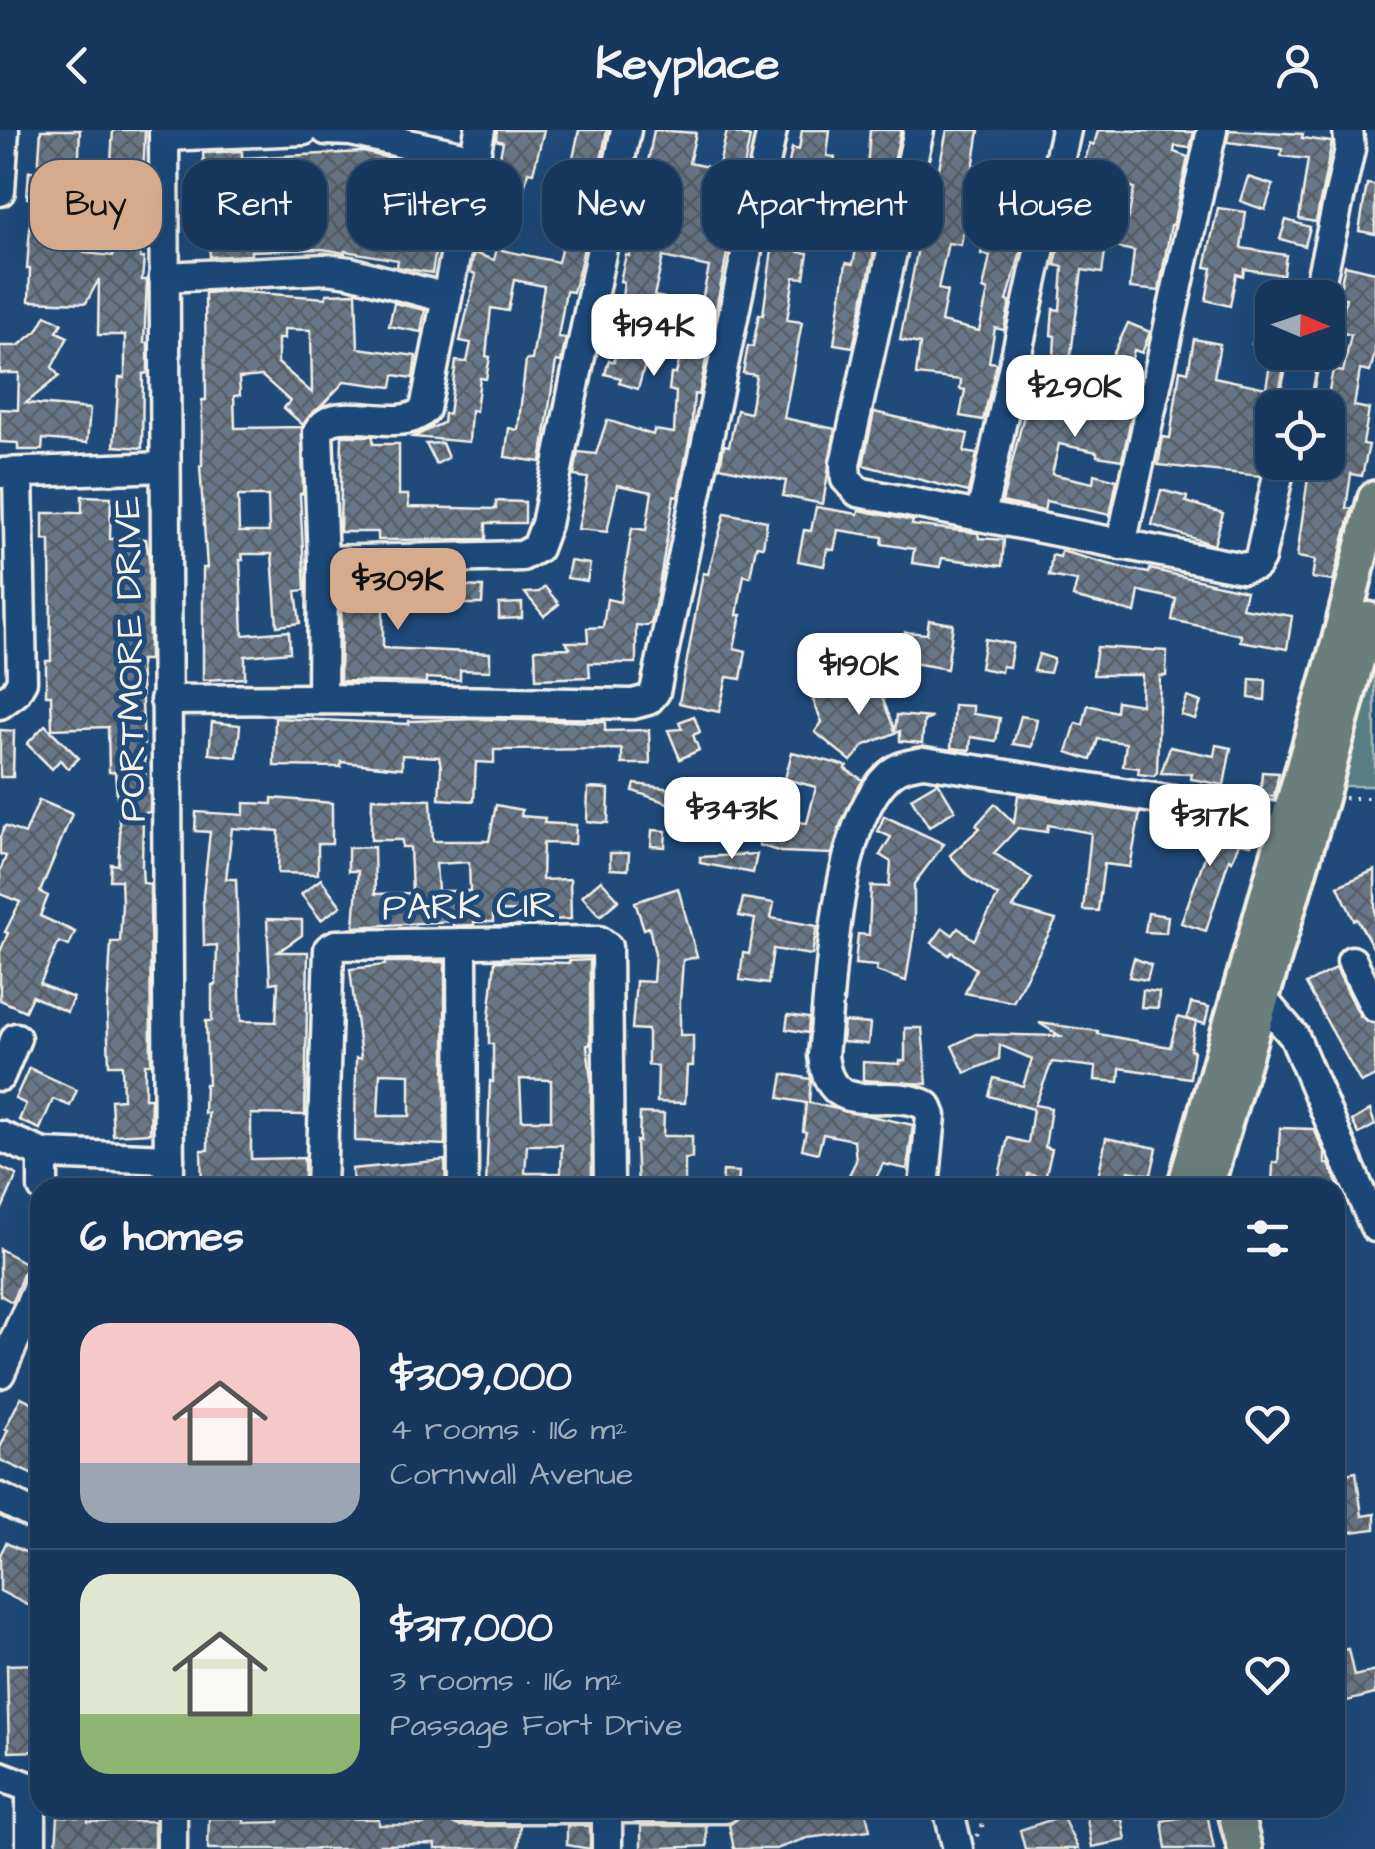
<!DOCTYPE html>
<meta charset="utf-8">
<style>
:root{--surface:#17385c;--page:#203f62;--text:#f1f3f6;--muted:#9eacbb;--line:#365272;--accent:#d6ab8b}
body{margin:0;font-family:"Architects Daughter",sans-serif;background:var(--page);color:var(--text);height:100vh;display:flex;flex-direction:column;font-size:38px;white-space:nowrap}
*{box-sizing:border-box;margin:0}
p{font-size:32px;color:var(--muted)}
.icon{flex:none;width:55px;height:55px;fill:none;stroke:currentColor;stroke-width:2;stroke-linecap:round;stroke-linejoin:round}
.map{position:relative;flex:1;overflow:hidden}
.side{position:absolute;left:30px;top:1048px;width:1315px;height:640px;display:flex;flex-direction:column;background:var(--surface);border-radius:30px;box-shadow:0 10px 40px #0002,0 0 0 2px var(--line)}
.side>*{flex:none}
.top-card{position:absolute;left:30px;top:30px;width:1315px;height:90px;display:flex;gap:20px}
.needle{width:65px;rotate:92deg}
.fabs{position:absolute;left:1255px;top:150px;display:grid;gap:20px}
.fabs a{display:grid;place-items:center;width:90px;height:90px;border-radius:20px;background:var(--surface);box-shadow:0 10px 40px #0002,0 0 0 2px var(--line);font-size:50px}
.price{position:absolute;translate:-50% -85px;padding:0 22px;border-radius:20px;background:#fff;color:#222;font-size:32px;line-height:65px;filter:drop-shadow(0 2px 5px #0008)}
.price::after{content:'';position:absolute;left:50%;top:60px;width:30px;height:22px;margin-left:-15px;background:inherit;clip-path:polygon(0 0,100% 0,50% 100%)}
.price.active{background:var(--accent);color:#111}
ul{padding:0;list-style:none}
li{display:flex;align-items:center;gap:30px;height:250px;padding:0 50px}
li+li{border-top:2px solid var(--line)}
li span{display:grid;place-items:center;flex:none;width:280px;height:200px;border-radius:30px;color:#555}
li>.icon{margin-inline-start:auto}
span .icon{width:120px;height:120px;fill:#fffc;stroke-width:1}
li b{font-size:42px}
h2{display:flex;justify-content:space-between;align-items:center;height:120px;padding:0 50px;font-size:42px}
.tag{padding:0 35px;border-radius:30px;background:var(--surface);box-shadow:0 10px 40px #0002,0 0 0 2px var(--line);font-size:35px;line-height:90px}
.tag.active{background:var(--accent);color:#111}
header{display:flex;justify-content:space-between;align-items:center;height:130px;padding:0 50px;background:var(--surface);font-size:45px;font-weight:700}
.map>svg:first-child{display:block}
</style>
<header><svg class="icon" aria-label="back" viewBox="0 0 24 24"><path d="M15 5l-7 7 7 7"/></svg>Keyplace<svg class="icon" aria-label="person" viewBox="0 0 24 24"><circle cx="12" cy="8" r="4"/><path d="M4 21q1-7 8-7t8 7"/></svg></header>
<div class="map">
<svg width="1375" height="1719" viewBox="0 0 1375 1719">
<defs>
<pattern id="building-cross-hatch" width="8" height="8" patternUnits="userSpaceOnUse" patternTransform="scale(2.5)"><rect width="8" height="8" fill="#677787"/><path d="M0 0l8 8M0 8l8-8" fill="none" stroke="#586066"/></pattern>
</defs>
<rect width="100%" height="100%" fill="#1f4a7a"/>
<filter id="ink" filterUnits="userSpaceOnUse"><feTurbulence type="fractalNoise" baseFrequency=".01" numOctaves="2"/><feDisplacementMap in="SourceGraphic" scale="20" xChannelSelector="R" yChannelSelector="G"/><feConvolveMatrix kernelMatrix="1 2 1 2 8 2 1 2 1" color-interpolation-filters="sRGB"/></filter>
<g filter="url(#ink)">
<path fill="#597e83" stroke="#a6b8b6" stroke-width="2.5" d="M1375,533V656H1341Z"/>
<g fill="url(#building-cross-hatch)" stroke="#f4f1e8" stroke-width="2.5" fill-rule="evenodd">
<path d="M41,0H80L78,45L110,48L113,0H145L140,128H144L142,150H147L144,213H148V243L143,244L142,318L114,316L119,248H125V205H98L99,149L86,173L29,171L30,139H27L32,69L27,68L29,41L38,42ZM62,71H124L121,117H114L113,126L84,123L85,112L61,110Z"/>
<path d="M497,0H544L533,43L528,42L513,104L488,98L502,36H498L503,12L496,10Z"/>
<path d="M579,0H607L581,132L573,162L566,161L558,207L566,208L561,232L556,231L541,332L505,327L509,298L518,300L526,230H532L544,156L514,150L508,181L491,178L486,226L490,227L486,249L480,248L476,281L471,280L469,312L413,307L443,293L444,284H449L456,231L467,232L471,213L460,211L476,144L470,142L474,123L494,130L497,119L558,132L569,89L552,85L556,66L565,67Z"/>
<path d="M654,0L696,3L689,33L718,39L727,1L750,7L699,265L694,264L691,302L678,367L674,366L657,467L651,493L647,496L636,495V533H589L590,547L536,549L535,519L570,518L566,512H588L587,498L603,497L607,469L620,472L632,398L646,400L652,362L617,355L607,402L578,399L588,348L574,346L578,322L596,324L607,290L653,305L654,300L674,303L676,262L669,260L671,244H676L686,203L677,201L681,176L700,180L709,137L663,127L654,166L664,168L638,259L619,253L621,248L605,244L609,230L614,232L624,152L620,151L626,125L629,126L636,86L633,85L637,58L643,59Z"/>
<path d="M802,0H830L827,26L835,27L830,52L815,49L798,122L808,123L804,148L794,147L787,190L802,192L784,288L835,299L823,374L783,366L786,351L720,337L724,315L729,316L737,280L750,283L756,245L743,243L748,216L753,217L759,184L763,185L775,98L780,80L786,82L792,44L787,43L792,18L799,20Z"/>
<path d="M870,0H901L853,217L834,214L846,133L853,134L863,87L855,86L858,65L865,66Z"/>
<path d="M947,0H979L961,115L948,113L938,159L947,161L941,192L979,201L988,161L983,159L990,126L981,124L986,97L1025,107L1007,171L1010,172L1004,200L995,198L989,232L997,233L983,290L960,286L965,260L960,259L961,250L916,245L920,214L900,210L928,66L933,67Z"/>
<path d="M1098,0L1194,2L1190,18L1175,16L1174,22L1188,27L1173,95H1171L1159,161L1130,158L1134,121L1106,115L1102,143L1082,140L1068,247L1053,246L1055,206L1051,205L1053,179L1060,180L1063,137L1055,135L1067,78L1128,90L1134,58L1081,44L1090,13L1094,15Z"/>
<path d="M1229,0L1303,4L1302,8L1332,12L1316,92L1299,89L1308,29L1281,26L1282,19L1227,12Z"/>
<path d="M242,21V28L363,22L451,42L433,110L437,111L432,143L397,137L398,130L345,121V123L323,119L251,121V125L210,127L203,23Z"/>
<path d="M1003,29L1039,38L1034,59L998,51Z"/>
<path d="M1248,47L1273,55L1265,80L1240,71Z"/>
<path d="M1367,54L1375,55V104L1359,101Z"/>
<path d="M1218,78L1246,82L1241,118L1286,125L1283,145L1244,139L1243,146L1236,144L1230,176L1206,170L1212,138L1205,137Z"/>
<path d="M1286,90L1310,97L1305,116L1280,109Z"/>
<path d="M1345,135L1375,142V222L1370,242L1360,240L1354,276L1369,279L1363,314L1369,315L1362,346L1351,344L1346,378L1352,379L1333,451L1312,448L1315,430L1297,427L1309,340L1330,343L1339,305L1328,303L1327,270L1333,240L1343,242L1351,205L1339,202L1346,168H1338Z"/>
<path d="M230,161L326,168V164L356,163L358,218L416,226L413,248L394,245L392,257L345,251L303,295L284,278L290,271L262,246L239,248L240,265L234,266L235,298L302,297L303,363L300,364L305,460L296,461L300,493L277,496L272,424H242L243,430H240L243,505L289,501L290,522L245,526V548L203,550V438H207L200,336H202V270H206L205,163ZM284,199L311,200L312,263L278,233V209H284ZM238,366H268L269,402H239Z"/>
<path d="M394,173L425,180L421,202L389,196Z"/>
<path d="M46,185L62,193L57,202L68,207L52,237L59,246L26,273L90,279L87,313L43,309L42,320H18V313L0,312V279L18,280L19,243H0V216H18L37,201Z"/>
<path d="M1259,188L1272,191V219L1252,214Z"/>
<path d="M1128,193L1150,202L1142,223L1134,220L1124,263L1136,266L1122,330L1097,326V322L1059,314L1052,344L1093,353L1094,344L1117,350L1110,385L1046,371L1044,381L1002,372L1026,277L1042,281L1044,257L1063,258L1061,284L1089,289L1098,256L1105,258L1113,225Z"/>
<path d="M1194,209L1220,214L1214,247L1266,258L1272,222H1287L1276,278H1272V317L1264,327L1260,346L1158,335L1163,307L1170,308L1180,240L1188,242Z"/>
<path d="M874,282L968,304L964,322L977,324L968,362L863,335Z"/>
<path d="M342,306H373V314H399V365H408L409,377L496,379V371L525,372V393H486V409L378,410V402H340Z"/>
<path d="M442,313L448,328L436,334L426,314Z"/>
<path d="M1161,360L1187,367L1186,372L1223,383L1214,415L1152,395Z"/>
<path d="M82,366L111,367L110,409H146L149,429V530H140L146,658H150V682L143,683L142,736L143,753L150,754L151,934H145V968H151L150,1003L113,1005L111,970L123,969L122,935H109L107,882L111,812H120L122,774L121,750H110L111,734L118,735L120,704L115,642H109L108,597L52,599L51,565H46V531H51L50,410H43V383H82Z"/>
<path d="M816,377L858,384L859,380L864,381L913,391L912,395L978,403L979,408L1004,410L1002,436L942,428L940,437L912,433L914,419L882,414L883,407L838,400L834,420L827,419L824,436L798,431L804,400L811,401Z"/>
<path d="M725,383L767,391L763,417L756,416L750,447L744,445L737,485H741L734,518L746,521L741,549L727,547L719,582L679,573L703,443L708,444Z"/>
<path d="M1061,421L1123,438L1149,443L1150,439L1246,461L1242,478L1292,486L1287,519L1240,511L1241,505L1172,490L1176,469L1139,461L1135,483L1073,467L1077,451L1049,446L1052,425L1060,427Z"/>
<path d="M570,431L590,434L587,451L567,448Z"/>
<path d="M342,448H426V452H460V456L483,457L482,474H442V470L405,468V473H383V518L490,523V541L460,540V550L426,548V553L340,551Z"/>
<path d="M545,457L559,474L544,486L525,463L539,462Z"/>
<path d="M522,473V488L499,489V474Z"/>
<path d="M929,490L953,494L947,539L902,531L905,502L927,504Z"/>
<path d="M985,509L1013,514L1009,537L1002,536L1001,542L980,538Z"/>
<path d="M1097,517L1167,521L1166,546H1160L1157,642L1154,646L1138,644L1139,638L1123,636L1126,613L1098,609L1091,630L1067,622L1076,593L1083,595L1088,575L1116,582L1117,571L1141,575L1142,545H1093Z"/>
<path d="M1039,524L1054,529L1050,543L1034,541Z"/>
<path d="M835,549L840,560L875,549L895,601L897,585L932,588L924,591L922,613L900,611V601L865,615L851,631L815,602L822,592L809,560Z"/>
<path d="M1250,549L1266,550L1265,570L1249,568Z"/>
<path d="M1187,567L1201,572L1195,589L1181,585Z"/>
<path d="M954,575L973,576V584L1000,588L996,611L971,607L970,620L951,618Z"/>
<path d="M694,586L700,602L693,605L699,620L680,629L668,600L682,599L679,592Z"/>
<path d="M1021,586L1037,589L1032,617L1013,614Z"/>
<path d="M275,588L409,594V591L474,589L605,592V601L649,600L650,634H622V619L494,620V633L476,632L474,671L439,669L441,637L439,627L402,625V638L341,632V637L274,636Z"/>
<path d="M212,592L240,595L237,627L209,624Z"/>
<path d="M45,595L79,628L68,639L60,630L52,639L27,614Z"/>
<path d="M0,600L14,601L13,647H0Z"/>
<path d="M1216,615L1231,618L1224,655L1191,649L1192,644L1161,643L1170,617L1214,626Z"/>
<path d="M792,622L847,636L845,639L863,650L841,693L832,724L781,722L759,715L762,682L751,680L755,661L784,667L780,690L807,693L816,657L785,649Z"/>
<path d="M1262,642L1279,643L1274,666L1260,665Z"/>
<path d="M938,652L955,680L929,697L911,668Z"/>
<path d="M635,654L679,660L707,670L702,685L633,661Z"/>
<path d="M588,658L609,659L608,693L587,692Z"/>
<path d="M1018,665L1140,683L1130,737L1104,734L1098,781L1083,780L1091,703L1048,695L1047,702L1018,698L994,723L1032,748L1013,778L1056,790L1013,872L965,863L976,839L952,822L949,825L932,813L943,798L953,805L958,798L974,810L998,766L970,748L950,725L980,698L976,695L995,674L1014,693Z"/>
<path d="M272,668L332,673V714H318V744L278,743L279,701L232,698L226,749H236L241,891L276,892L278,852L270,853L267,789L302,790V805L278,822H308L305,985L251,984V1029L304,1028V1058H202L201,1020H208V983H204L205,954H208L206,891H212V855H216L217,815L204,816L203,766L210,702L195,701L196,682L244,685V673L272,674Z"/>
<path d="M372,668L431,670L433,711H489L496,675L522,680L521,686L545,688L544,693L576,695L575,714L543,713L542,750L570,749L571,789L546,790V782L493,781V792H474V795L453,796V791L354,797L358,741H348V718L374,717L375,764L412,763L410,717H402V710H371ZM469,732L470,761H438L436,734Z"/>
<path d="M39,670L72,684L40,762L48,766L40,786L75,802L69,816L59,812L40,854L73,868L67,882L32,866L25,881L0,870V822L8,803L5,802L20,772L0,764V741L6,726L0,724V707L5,696L25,704Z"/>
<path d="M884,686L944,714L914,754V801L906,851L876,841L877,836L855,834L858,804L869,805L871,756L889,757L891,732L880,725L891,707L878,701Z"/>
<path d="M1172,689L1227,697L1254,707L1251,715L1239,713L1232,731L1229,729L1206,801L1181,793L1212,707L1170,698Z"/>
<path d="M652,700L666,701L665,717L651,716Z"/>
<path d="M610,723H629L628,740L610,739Z"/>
<path d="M757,724L753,743L700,733V727Z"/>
<path d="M1375,740V821L1357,789L1354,790L1338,756Z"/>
<path d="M321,749L341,776L321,790L301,764Z"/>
<path d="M601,750L619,770L600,786L582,766Z"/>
<path d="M678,758L697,827L683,830L680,872V905H693V936H687L685,973L657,972L658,936L648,935V900L632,899L636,851L653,852L655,824L649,797L644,799L635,772Z"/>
<path d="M743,768L774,773L771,788L817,796L812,825L773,819L768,854L740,850L743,823L749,824L755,789L739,786Z"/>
<path d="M1148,783L1168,786L1166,803L1145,802Z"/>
<path d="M1134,828L1151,835L1147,850L1129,847Z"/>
<path d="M590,830V915H587L591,949L592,1058H486L490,951L493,952V914H489V888L495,831L569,833V831ZM520,949L551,950V990H522ZM527,1015H562L561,1043H525Z"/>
<path d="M385,832H445V1015L355,1011L356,928H361L350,839L385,835ZM380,943L410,944V986H378Z"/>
<path d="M1336,838L1360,886L1375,894V946L1361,953L1306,854Z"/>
<path d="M1143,860L1159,862L1158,878L1141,877Z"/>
<path d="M1191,873L1209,877L1205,894L1187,889Z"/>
<path d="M788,885L809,888L808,903L786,899Z"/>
<path d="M1178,887L1196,892L1190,920L1194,921L1190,948L1120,938L1119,952L1095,950L1096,937L1052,932L1035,975L1051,978L1045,1017L1052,1019L1045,1048L1028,1044L1026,1058H996L1008,1008L1028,1013L1033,979L989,966L994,948L1023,956L1032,929L1000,915L999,929L965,943L952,916L976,904L1060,906L1039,893L1098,901V904L1170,917Z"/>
<path d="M844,892L870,894L868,914L842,912Z"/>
<path d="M905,898H922L927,954L863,950V932L900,934V931H905Z"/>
<path d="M29,938L77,960L70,976L53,969L40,999L19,990L26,974L15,969Z"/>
<path d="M783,944L811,949L809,973L913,995L907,1039L883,1034L871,1058H859L846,1051L856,1031L854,1010L823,1004L818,1023L802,1019L806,1002L803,1001L806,973L779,968Z"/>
<path d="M1370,980L1375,995L1359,1004L1352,991Z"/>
<path d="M640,983L664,984L663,1006H692V1028L685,1029V1058H638L636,1011L639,1012Z"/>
<path d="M1280,998L1314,999L1325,1024V1034H1329L1340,1060L1272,1058L1273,1033H1278Z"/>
<path d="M1106,1008L1157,1018L1151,1045L1129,1041L1128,1058H1096Z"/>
<path d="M445,1030L446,1058H353L352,1039Z"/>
<path d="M0,1037L17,1045L0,1083Z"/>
<path d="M723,1041L739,1042L738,1058H722Z"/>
<path d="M0,1119L27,1134L12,1172L0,1165Z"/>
<path d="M21,1267L40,1276V1348L0,1330V1318L8,1300L5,1299Z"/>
<path d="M1356,1342L1362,1386L1375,1384V1399L1335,1404V1346Z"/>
<path d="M6,1413L40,1429V1461L32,1477L0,1461V1425Z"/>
<path d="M1348,1519L1354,1546L1375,1541V1564L1335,1574V1521Z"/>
<path d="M40,1534V1621L9,1622L7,1535Z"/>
<path d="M782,1678H865L870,1700L807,1708L776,1719H734L729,1695L741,1685L749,1683L751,1688Z"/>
<path d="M1085,1678H1114L1116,1690L1122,1689L1126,1710L1092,1717Z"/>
<path d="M1184,1678H1206L1214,1719H1166L1162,1691L1185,1687Z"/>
<path d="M308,1684V1688L379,1689V1695H424V1688L445,1689L458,1696H520L518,1719H435V1714L379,1715V1719H208L209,1688H244V1693L279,1692V1685Z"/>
<path d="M58,1686L88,1688V1692L154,1691V1719L56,1718Z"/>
<path d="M1062,1686L1078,1719H1025L1020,1700Z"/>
<path d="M567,1696H590V1719L567,1715Z"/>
<path d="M641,1696H706L707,1716L641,1719Z"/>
</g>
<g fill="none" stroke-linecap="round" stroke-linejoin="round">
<g stroke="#f4f1e8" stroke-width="35">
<g id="minor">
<path d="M164,0L169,1058"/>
<path d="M326,0L351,1L474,29"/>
<path d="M919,0L845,334L846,349L858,362L1243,438L1256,435L1260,428L1281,332"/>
<path d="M164,6L304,0"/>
<path d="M0,61L4,0"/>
<path d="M164,147L326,139L350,142L446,168"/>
<path d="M1317,168L1350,19L1348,0"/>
<path d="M1293,278L1305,222"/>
<path d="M1,343L165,337"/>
<path d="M981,385L1066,0"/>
<path d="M1121,415L1212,0"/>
<path d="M323,431L522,426L537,418L546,394L626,0"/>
<path d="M322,569L323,431L318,302C335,269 401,307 425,279L480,0"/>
<path d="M165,570L322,569L633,574L648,570L655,562L772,0"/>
<path d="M0,574L15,563L22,551L18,343"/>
<path d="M462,813L463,1058"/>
<path d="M1352,831L1375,877"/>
<path d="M1261,868L1294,906L1375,1097"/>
<path d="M0,946L16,908"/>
<path d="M0,1006L43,1024L169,1029"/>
<path d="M43,1024V1058"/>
<path d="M321,1058L329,819L336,815L599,811L607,817L609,1058"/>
<path d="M924,1058L931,986L927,976C887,953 830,995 823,925C831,853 834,695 889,645C899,636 911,634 924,632L1307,692"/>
<path d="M0,1243L36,1162L40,1146"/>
<path d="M0,1368L34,1385"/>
<path d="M0,1646L40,1661"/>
<path d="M172,1678V1719"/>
<path d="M458,1678H725"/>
<path d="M948,1678L958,1719"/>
<path d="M607,1680V1719"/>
<path d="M31,1719V1660"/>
</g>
</g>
<g stroke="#f4f1e8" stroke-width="40">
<g id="major">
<path d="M1184,1058L1339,510L1375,368"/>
<path d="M1206,1058L1321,668L1368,489"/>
<path d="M1234,1678L1245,1719"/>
</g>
</g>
<g stroke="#f4f1e8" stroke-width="4" stroke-dasharray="2.5 8" stroke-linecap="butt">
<path d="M1344,668H1375"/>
<path d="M977,1706L982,1699L983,1678"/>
</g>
<use href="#minor" stroke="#1f4a7a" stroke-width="28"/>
<use href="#major" stroke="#6a7f7c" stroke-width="32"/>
</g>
</g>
<g text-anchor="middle" stroke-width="10" stroke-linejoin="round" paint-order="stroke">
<g font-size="38" fill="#f4f1e8" stroke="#1f4a7a">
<text transform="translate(129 529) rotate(-91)" y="13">PORTMORE DRIVE</text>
<text transform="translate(469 775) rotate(-1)" y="13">PARK CIR</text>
</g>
</g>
</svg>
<div class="fabs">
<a><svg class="needle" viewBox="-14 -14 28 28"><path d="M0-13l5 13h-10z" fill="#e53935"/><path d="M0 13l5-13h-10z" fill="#9eacbb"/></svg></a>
<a><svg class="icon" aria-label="locate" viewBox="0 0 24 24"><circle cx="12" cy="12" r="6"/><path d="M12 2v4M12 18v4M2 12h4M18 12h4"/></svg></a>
</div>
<b class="price" style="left:654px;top:249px">$194K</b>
<b class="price" style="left:1075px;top:310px">$290K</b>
<b class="price active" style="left:398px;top:503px">$309K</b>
<b class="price" style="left:859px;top:588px">$190K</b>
<b class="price" style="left:732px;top:732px">$343K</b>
<b class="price" style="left:1210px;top:739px">$317K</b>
<div class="top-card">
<a class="tag active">Buy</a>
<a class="tag">Rent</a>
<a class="tag">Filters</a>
<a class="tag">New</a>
<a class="tag">Apartment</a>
<a class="tag">House</a>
</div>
<section class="side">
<h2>6 homes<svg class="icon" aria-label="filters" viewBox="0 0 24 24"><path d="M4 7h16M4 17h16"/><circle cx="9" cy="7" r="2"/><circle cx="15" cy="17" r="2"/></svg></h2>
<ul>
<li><span style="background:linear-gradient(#f6c9c9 70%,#9aa5b1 0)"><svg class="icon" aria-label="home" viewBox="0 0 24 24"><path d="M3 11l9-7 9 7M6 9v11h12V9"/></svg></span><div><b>$309,000</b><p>4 rooms · 116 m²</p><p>Cornwall Avenue</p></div><svg class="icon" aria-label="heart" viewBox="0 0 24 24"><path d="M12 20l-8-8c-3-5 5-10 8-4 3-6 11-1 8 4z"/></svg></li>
<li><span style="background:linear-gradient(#dfe7d0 70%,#8fb573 0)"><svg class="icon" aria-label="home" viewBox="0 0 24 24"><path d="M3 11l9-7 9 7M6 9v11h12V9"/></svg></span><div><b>$317,000</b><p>3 rooms · 116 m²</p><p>Passage Fort Drive</p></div><svg class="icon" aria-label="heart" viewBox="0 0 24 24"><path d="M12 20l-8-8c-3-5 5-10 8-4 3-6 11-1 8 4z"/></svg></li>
</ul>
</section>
</div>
